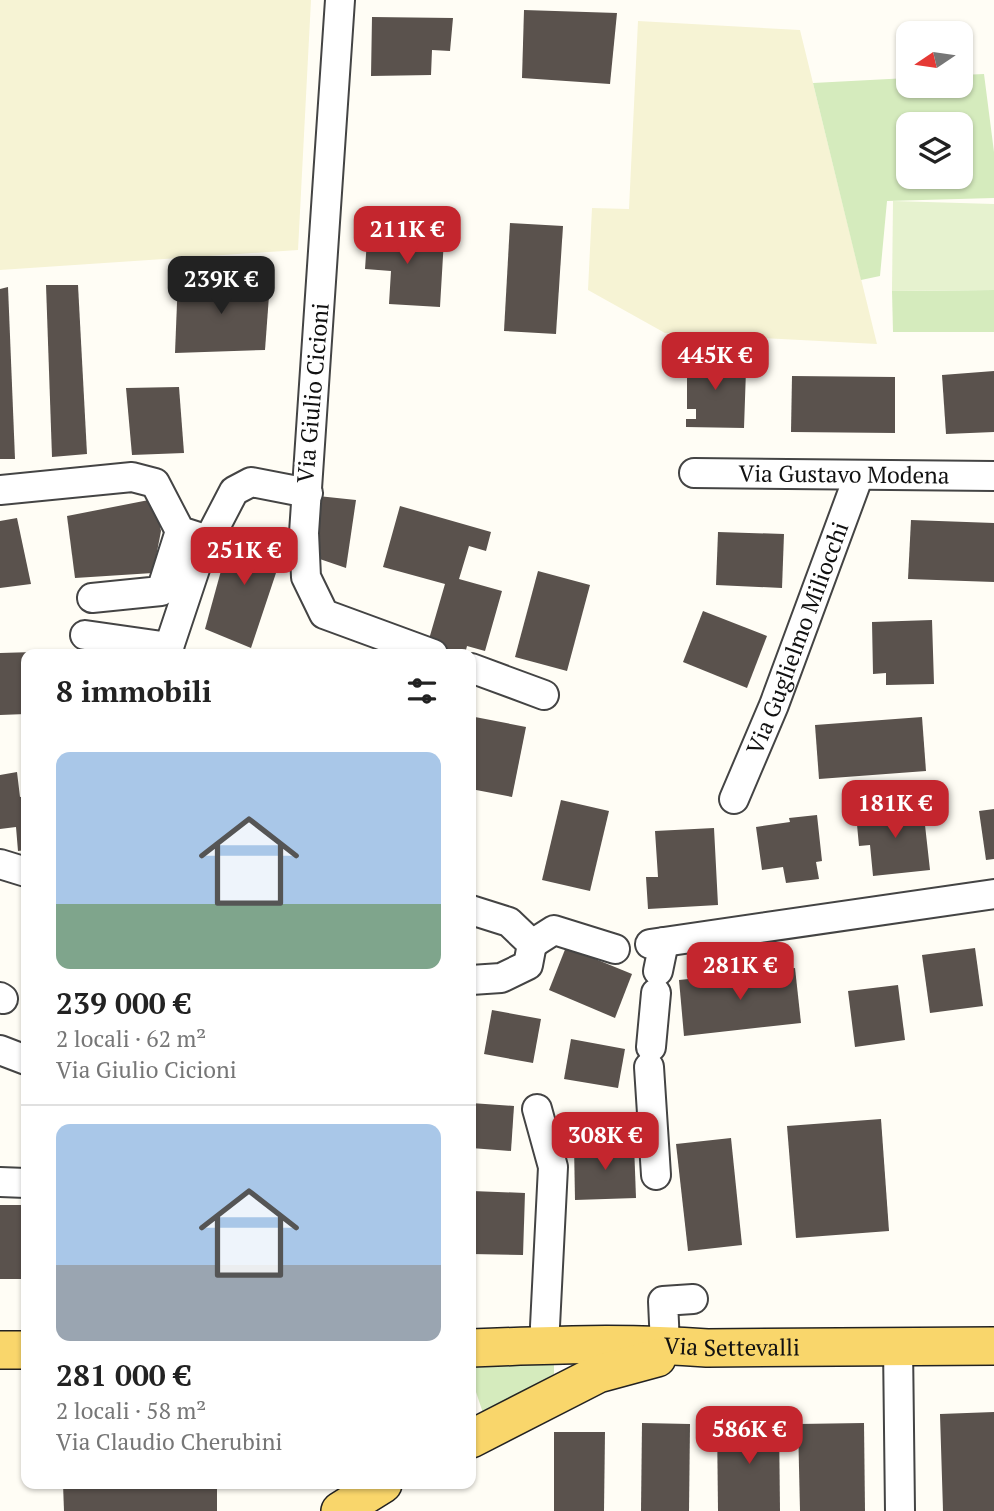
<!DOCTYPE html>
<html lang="it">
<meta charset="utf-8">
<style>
:root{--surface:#fff;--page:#f6f6f6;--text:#222;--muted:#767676;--line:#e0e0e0;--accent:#c4262e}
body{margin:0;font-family:"PT Serif",serif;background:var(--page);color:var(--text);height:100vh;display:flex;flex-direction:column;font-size:26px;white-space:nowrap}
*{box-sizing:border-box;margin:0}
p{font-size:23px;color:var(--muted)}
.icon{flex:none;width:38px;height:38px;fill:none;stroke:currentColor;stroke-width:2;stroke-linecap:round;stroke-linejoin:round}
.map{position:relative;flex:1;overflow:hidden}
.side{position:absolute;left:21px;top:649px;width:455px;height:840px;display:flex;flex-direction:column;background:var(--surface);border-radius:14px;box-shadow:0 2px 5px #0004}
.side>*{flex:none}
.needle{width:46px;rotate:257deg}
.controls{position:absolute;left:896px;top:21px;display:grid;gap:14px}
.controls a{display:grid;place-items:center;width:77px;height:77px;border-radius:14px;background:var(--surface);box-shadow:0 2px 5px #0004;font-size:35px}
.price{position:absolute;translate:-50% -60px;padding:0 16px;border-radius:14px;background:var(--accent);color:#fff;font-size:23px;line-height:46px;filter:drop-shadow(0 2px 4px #0008)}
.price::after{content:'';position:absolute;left:50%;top:42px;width:21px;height:16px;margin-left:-10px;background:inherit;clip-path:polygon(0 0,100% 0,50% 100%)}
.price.current{background:#222;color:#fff}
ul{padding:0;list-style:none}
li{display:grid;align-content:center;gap:14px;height:371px;padding:0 35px}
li+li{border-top:2px solid var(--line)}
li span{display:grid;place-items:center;height:217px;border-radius:14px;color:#555}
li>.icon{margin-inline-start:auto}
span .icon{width:126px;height:126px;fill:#fffc;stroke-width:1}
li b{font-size:30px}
h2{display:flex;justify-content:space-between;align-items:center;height:84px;padding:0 35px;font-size:30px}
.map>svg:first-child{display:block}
</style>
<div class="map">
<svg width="994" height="1511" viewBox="0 0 994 1511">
<rect width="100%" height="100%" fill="#fffdf5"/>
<g fill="#f6f3d4">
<path d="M0,0H311L298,250L0,270Z"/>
<path d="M638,21L800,30L877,344L665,333L588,290L592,208L629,209Z"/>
</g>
<g fill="#d5ebbd" fill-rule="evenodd">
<path d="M984,74L994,152V198L887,201L880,276L861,280L813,83L908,78V86H961V75ZM908,124H961V177H908Z"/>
<path d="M994,290V332H893L892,291Z"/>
<path d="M554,1357V1374L484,1416L476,1392L471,1387V1358Z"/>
</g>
<path fill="#e6f2cf" d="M893,201L994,204V290L892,291Z"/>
<g fill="#5a524d">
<path d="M524,10L617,13L610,84L522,78Z"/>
<path d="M372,17L453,18L450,51L432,50L431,75L371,76Z"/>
<path d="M510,223L563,226L556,334L504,331Z"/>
<path d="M368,226L401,228L400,237L444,239L440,307L389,304L391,271L365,269Z"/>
<path d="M178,278L270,282L265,350L175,353Z"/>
<path d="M46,285H78L87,454L52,457Z"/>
<path d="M8,287L15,459H0V289Z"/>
<path d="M687,354L730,355V370H746L744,428L686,427V419H696V409H687Z"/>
<path d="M994,371V432L946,434L942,375Z"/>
<path d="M792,376L895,377V433L791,432Z"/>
<path d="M179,387L184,453L132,455L126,388Z"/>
<path d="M318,496L356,500L346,568L311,556Z"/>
<path d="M154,499L161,531L153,573L75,578L67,516Z"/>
<path d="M400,506L491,532L486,551L469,546L459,579L502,591L485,651L467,646L465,654H459L427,646L445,584L383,567Z"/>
<path d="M17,518L31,584L0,588V521Z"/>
<path d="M911,520L994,523V582L908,579Z"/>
<path d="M233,527L285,546L251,648L205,629Z"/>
<path d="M718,532L784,534L782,588L716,585Z"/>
<path d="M538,571L590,585L567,671L515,657Z"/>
<path d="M703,611L767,636L747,688L683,662Z"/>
<path d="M932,620L934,684L886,685V673L873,674L872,622Z"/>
<path d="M34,652V654H26V714L0,715V653Z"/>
<path d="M475,717L526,727L512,797L471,789V738Z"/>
<path d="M922,717L926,771L819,779L815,725Z"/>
<path d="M17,772L20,797L26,796V850L18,851L16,827L0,829V775Z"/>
<path d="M561,800L609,811L590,891L542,880Z"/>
<path d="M923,807L930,870L873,876L870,845L859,846L856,814Z"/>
<path d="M994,809V859L986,860L979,811Z"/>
<path d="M817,815L822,861L816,862L819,879L786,883L783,867L762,870L756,827L790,822L789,818Z"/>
<path d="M714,828L718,905L648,909L646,877H658L655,831Z"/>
<path d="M566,947L632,974L615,1018L549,990Z"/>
<path d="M975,948L983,1006L930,1013L922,955Z"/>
<path d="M795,968L801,1023L684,1036L679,980Z"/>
<path d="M898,985L905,1040L855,1047L848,991Z"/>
<path d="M492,1010L541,1019L533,1063L484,1054Z"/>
<path d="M571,1039L625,1049L618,1088L564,1079Z"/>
<path d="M471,1103L514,1106L511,1151L471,1148Z"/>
<path d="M881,1119L889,1231L796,1238L787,1126Z"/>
<path d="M731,1138L742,1245L688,1251L676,1144Z"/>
<path d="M634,1144L636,1198L575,1200L574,1145Z"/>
<path d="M472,1191L525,1193L523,1255L471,1254Z"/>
<rect x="0" y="1205" width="26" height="74"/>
<path d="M994,1412V1511H943L940,1414Z"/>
<path d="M779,1420L780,1511H718L717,1421Z"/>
<path d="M642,1423L690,1424L689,1511H641Z"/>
<path d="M864,1423L865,1511H800L798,1424Z"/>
<path d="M554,1432H605L604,1511H554Z"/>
<path d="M63,1484H217V1511H64Z"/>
</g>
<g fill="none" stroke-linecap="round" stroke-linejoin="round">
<g stroke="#444" stroke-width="32">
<g id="minor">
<path d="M340,0L304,533L306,577L324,614L433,654"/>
<path id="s1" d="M694,473L994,476"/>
<path d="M0,490L132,477L155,483L180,531L208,540"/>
<path d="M92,598L161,591L180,531"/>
<path d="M85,635L169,647"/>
<path d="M170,654L169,647L198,560L234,491L251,482L308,493"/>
<path d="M471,668L544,695"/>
<path id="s2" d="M734,799L774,705L859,475"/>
<path d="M0,864L26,872"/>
<path d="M471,910L509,922L532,944L528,965L501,978L471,980"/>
<path d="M532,944L554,930L615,949"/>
<path d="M650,944L994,894"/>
<path d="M658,971L664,942"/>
<path d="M0,997L3,999"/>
<path d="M651,1047L656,993"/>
<path d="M0,1050L26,1060"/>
<path d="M649,1067L656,1175"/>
<path d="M537,1109L553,1167L544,1346"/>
<path d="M0,1182L26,1183"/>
<path d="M665,1345L663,1301L693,1299"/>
<path d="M898,1346L900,1511"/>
</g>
</g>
<g stroke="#222" stroke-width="40">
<g id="major">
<path id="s3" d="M471,1348C549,1345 628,1342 707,1348L994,1346"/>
<path d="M0,1350H26"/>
<path d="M471,1439L598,1374L657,1358"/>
<path d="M340,1511L383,1484"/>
</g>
</g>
<use href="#minor" stroke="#fff" stroke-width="28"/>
<use href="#major" stroke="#f9d66b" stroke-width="37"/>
</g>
<g text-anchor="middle" stroke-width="7" stroke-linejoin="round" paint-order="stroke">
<g font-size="23" fill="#111" stroke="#fff">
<text transform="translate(313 393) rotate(-85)" y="8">Via Giulio Cicioni</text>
<text dy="8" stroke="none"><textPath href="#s1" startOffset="150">Via Gustavo Modena</textPath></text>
<text dy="8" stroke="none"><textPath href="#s2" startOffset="173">Via Guglielmo Miliocchi</textPath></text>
<text dy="8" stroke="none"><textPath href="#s3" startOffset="261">Via Settevalli</textPath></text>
</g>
</g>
</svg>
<div class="controls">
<a><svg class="needle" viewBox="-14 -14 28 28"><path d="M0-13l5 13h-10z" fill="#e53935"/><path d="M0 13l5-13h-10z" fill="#767676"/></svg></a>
<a><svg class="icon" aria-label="layers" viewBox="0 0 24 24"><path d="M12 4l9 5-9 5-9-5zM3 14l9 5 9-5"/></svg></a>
</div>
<b class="price" style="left:407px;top:266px">211K €</b>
<b class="price current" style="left:221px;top:316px">239K €</b>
<b class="price" style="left:715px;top:392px">445K €</b>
<b class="price" style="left:244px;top:587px">251K €</b>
<b class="price" style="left:895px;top:840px">181K €</b>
<b class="price" style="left:740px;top:1002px">281K €</b>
<b class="price" style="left:605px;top:1172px">308K €</b>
<b class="price" style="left:749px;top:1466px">586K €</b>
<section class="side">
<h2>8 immobili<svg class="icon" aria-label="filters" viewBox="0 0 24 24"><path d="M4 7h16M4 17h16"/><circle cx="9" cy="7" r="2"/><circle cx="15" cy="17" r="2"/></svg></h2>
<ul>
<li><span style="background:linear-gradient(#a9c7e8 70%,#7fa58c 0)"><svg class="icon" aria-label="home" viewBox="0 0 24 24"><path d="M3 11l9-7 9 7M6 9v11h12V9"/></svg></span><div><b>239 000 €</b><p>2 locali · 62 m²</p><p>Via Giulio Cicioni</p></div></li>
<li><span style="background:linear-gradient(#a9c7e8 65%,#9aa5b1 0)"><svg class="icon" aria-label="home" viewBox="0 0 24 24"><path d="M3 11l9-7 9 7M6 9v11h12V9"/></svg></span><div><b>281 000 €</b><p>2 locali · 58 m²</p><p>Via Claudio Cherubini</p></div></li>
</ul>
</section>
</div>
